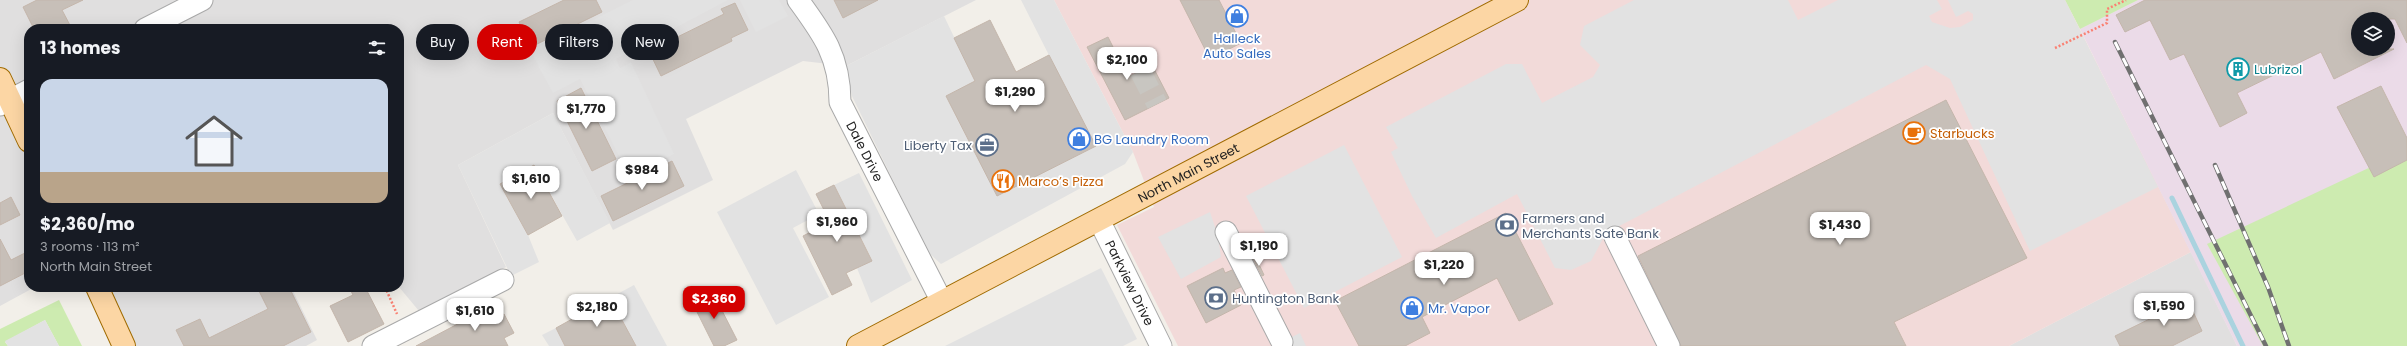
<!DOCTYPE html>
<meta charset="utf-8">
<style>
:root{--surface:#171b24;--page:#242831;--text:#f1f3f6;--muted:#9ea1a6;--line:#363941;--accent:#d40000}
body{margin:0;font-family:Poppins,sans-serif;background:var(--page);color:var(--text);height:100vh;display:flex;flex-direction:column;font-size:15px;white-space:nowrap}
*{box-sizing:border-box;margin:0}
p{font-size:13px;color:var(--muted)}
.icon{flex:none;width:22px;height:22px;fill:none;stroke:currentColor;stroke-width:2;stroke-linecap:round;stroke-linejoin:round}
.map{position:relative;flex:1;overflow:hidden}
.side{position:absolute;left:24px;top:24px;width:380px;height:268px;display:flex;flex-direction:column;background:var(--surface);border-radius:16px;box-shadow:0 4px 16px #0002}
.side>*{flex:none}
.banner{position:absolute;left:416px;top:24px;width:380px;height:36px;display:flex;gap:8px}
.buttons{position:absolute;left:2351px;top:12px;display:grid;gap:8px}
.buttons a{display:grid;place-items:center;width:44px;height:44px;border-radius:50%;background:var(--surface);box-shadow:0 4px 16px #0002;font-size:20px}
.price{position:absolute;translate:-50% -34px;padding:0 9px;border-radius:8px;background:#fff;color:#222;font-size:13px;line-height:26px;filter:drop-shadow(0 1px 2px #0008)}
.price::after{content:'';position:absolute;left:50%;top:24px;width:12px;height:9px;margin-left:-6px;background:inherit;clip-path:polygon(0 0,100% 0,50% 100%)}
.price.on{background:var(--accent);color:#fff}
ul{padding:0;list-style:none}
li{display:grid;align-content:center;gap:8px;height:212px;padding:0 16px}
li+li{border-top:1px solid var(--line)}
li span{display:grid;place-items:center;height:124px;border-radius:12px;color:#555}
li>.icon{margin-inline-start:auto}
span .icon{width:72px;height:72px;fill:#fffc;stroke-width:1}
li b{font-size:17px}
h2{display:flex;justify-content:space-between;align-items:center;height:48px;padding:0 16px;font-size:17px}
.pill{padding:0 14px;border-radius:18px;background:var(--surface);box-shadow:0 4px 16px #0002;font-size:14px;line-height:36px}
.pill.on{background:var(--accent);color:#fff}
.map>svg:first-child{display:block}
</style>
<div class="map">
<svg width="2407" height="346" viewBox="0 0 2407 346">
<rect width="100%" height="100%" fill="#f2efe9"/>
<g fill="#e0dfdf">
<path d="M0,0H976L846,66L803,61L686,119L713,180L613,230L553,113L458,165L506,267L419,311L399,287V29H29V287H35L0,306Z"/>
<path d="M2191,252L2237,346H2009Z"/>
<path d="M96,287H291L317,340L306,346H123Z"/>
</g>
<path fill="#f2dad9" d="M1054,0H2065L2191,252L2009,346H1178L1117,225L1154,207L1133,152Z"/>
<path fill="#ebdbe8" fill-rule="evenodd" d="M2138,0H2407V346H2237L2080,29ZM2358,19H2388V49H2358Z"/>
<g fill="#cdebb0">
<path d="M2065,0H2138L2080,29Z"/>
<path d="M2407,150V346H2263L2207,244Z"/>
<path d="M59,300L82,346H59L45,320L5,342L8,346H0V329Z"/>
</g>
<g fill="#e2e2e2">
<path d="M633,0H728L616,59L620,68L631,62L674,154L630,178L580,79L553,93L530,51Z"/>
<path d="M740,0H779L788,16L756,32Z"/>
<path d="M1021,0H1054L1133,152L1125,164L941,264L928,252L852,96L846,66L944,16L975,81L946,96L1095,146Z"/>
<path d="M1634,0H1788L1798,20L1838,0H1937L1942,9L1929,16L1932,22L1950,28L1960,27L1973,20V14L1968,11L1956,17L1948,0H2065L2158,187L2030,251L1950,79L1926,65L1606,233L1591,261L1571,270L1555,268L1517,194L1436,238L1412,196L1391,152L1398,148L1386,127L1506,64H1522L1542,103L1593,77L1600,65L1580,45L1584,26Z"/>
<path d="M553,113L610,223L577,241L534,165L500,184L528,235L539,262L511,276L458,165Z"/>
<path d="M1344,145L1402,257L1304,308L1246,196Z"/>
<path d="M796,170L819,214L793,228L829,297L776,325L717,212Z"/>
<path d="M859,173L912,280L871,303L857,268L872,260L834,185Z"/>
<path d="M1210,212L1218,236L1221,257L1181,279L1158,237Z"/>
<path d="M1101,268L1137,339L1123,346H945Z"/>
<path d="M634,285L667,346H636L610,298Z"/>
<path d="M45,320L59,346H8L5,341Z"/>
<path d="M556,328L565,346H549L542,335Z"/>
<path d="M1300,333L1306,346H1273Z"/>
</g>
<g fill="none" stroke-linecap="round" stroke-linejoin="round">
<path stroke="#aad3df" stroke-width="5" d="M2172,198L2243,346"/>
</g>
<g fill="#c7bfb8" stroke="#c4b6ab">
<path d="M37,0H83L62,10L72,29H34L23,7Z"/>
<path d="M564,0H596L602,12L531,47L519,22Z"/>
<path d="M834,0H878L843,18Z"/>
<path d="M1180,0H1219L1241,43L1210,59Z"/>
<path d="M2145,0H2407V43L2395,19H2358V49H2394L2334,79L2321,52L2237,93L2247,113L2220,127L2184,54L2170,60L2150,20L2125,32L2116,15Z"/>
<path d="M735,3L748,30L731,38L732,41L661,76L649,51L724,14L721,9Z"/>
<path d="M990,20L1016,72L1049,55L1096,146L997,196L946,96L975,81L954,38Z"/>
<path d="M1108,37L1128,77L1152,65L1169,98L1125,120L1087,47Z"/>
<path d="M2381,86L2407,138V160L2374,177L2337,107Z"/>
<path d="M581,88L616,159L592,171L557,101Z"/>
<path d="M1946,100L2027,258L1894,322L1906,346H1681L1638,256Z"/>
<path d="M672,161L684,186L613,221L601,196Z"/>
<path d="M534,165L562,216L528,235L500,184Z"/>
<path d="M834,185L872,261L846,273L852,285L832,295L803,236L830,222L816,194Z"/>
<path d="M11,197L20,215L0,225V203Z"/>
<path d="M1506,213L1553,304L1519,321L1497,278L1422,317L1430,333L1405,346H1359L1335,301Z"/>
<path d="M0,239L11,260L29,251V271L0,286Z"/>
<path d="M1256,258L1264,275L1262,276L1253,259Z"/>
<path d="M1223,268L1225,273L1232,270L1241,287L1234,290L1241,305L1206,323L1187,286Z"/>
<path d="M257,287H289L311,332L283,346H184L176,330L200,319L209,338L268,309Z"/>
<path d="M349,287H365L384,324L348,342L330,306L353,295Z"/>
<path d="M712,291L737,340L724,346H714L692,302Z"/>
<path d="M2185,294L2202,331L2172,346H2120L2115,336L2170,309L2167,302Z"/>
<path d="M610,298L636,346H565L556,328Z"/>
<path d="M488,308L494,319L504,314L514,333L504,338L508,346H416Z"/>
</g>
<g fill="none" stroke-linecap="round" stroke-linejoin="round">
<path stroke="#c8c6c1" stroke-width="21" stroke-dasharray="21 10" stroke-linecap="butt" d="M1140,71L1157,104"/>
<g stroke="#a9a9a9" stroke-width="23">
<g id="minor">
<path id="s1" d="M798,0C823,34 840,57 840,102L942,302"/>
<path d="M145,29L202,0"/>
<path d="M0,105L29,90"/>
<path id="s2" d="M1099,220L1161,346"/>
<path d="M1226,232L1282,342"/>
<path d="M1615,237L1669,346"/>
<path d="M373,346L503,280"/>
</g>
</g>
<g stroke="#a06b00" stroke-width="24">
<g id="major">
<path d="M0,79L29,141"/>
<path d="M97,287L124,346"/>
<path id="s3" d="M858,346L1517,0"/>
</g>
</g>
<g stroke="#fa8072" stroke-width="2.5" stroke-dasharray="2 2" stroke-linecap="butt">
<path d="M348,27L349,29"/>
<path d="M2055,48L2107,23V9L2126,0"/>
<path d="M385,287L397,314"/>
</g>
<use href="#minor" stroke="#fff" stroke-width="21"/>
<use href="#major" stroke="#fcd6a4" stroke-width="22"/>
<g stroke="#707070" stroke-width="4.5">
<g id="rail">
<path d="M2115,42L2266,346"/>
<path d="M2215,165L2268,287L2289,346"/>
</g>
</g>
<use href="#rail" stroke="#fff" stroke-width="3" stroke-dasharray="9" stroke-linecap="butt"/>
</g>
<defs>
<g id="shop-ring" transform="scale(1.15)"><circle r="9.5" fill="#fff" stroke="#3f7fe0" stroke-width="1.5"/><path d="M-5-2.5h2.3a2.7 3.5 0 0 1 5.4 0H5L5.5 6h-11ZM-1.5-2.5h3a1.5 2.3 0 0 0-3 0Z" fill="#3f7fe0"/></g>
<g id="building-ring" transform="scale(1.15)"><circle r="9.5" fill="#fff" stroke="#0f9aa8" stroke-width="1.5"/><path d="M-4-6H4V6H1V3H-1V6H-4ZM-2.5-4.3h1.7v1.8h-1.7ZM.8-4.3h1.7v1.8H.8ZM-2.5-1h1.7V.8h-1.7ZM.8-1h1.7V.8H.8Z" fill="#0f9aa8"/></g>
<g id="cafe-ring" transform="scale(1.15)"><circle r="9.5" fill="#fff" stroke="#e8710a" stroke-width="1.5"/><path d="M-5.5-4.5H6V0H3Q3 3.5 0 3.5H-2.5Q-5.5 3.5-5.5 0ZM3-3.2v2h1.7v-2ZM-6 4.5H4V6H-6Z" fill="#e8710a"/></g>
<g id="office-ring" transform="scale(1.15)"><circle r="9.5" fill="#fff" stroke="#5c6f8a" stroke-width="1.5"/><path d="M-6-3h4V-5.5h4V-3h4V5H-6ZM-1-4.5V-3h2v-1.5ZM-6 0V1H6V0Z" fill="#5c6f8a"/></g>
<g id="restaurant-ring" transform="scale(1.15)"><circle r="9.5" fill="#fff" stroke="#e8710a" stroke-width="1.5"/><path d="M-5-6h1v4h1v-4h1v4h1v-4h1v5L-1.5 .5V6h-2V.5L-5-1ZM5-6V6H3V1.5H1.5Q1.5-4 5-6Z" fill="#e8710a"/></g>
<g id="bank-ring" transform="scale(1.15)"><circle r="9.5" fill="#fff" stroke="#5c6f8a" stroke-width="1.5"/><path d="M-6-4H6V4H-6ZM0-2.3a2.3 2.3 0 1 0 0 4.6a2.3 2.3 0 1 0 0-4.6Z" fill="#5c6f8a"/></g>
</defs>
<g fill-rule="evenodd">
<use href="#shop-ring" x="1237" y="16"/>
<use href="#building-ring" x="2238" y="69"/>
<use href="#cafe-ring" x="1914" y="133"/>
<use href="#shop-ring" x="1079" y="139"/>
<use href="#office-ring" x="987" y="145"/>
<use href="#restaurant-ring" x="1003" y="181"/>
<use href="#bank-ring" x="1507" y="225"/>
<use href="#bank-ring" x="1216" y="298"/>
<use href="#shop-ring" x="1412" y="308"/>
</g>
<g text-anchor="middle" stroke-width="3.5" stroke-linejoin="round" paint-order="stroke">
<g font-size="13" fill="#366cbe" stroke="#fff" text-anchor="start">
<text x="1237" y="43" text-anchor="middle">Halleck<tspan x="1237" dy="15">Auto Sales</tspan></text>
<text x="1094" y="144">BG Laundry Room</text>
<text x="1428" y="313">Mr. Vapor</text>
</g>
<g font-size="13" fill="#0d838f" stroke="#fff" text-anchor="start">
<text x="2254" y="74">Lubrizol</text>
</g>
<g font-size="13" fill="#c56008" stroke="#fff" text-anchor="start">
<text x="1930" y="138">Starbucks</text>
<text x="1018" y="186">Marco’s Pizza</text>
</g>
<g font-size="13" fill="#4e5e75" stroke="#fff" text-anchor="start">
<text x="972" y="150" text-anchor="end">Liberty Tax</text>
<text x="1522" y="223">Farmers and<tspan x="1522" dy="15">Merchants Sate Bank</tspan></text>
<text x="1232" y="303">Huntington Bank</text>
</g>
<g font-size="13" fill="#222" stroke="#fff">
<text dy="5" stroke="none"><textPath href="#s1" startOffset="168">Dale Drive</textPath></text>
<text dy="5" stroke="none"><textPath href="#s3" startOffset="373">North Main Street</textPath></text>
<text dy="5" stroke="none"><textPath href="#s2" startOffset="70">Parkview Drive</textPath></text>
</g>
</g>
</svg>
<div class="buttons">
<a><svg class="icon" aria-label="layers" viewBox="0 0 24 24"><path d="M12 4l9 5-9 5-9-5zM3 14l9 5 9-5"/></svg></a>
</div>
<b class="price" style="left:1127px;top:81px">$2,100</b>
<b class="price" style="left:1015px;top:113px">$1,290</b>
<b class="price" style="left:586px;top:130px">$1,770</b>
<b class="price" style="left:642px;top:191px">$984</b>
<b class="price" style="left:531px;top:200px">$1,610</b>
<b class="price" style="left:837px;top:243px">$1,960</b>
<b class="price" style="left:1840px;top:246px">$1,430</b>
<b class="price" style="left:1259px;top:267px">$1,190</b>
<b class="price" style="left:1444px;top:286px">$1,220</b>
<b class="price on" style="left:714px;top:320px">$2,360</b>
<b class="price" style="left:2164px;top:327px">$1,590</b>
<b class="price" style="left:597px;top:328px">$2,180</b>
<b class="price" style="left:475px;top:332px">$1,610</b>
<div class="banner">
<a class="pill">Buy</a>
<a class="pill on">Rent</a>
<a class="pill">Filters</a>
<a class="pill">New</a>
</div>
<section class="side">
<h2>13 homes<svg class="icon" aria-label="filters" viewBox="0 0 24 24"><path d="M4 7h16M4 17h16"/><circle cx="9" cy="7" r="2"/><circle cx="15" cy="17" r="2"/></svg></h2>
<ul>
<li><span style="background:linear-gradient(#c9d6e8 75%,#b9a48a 0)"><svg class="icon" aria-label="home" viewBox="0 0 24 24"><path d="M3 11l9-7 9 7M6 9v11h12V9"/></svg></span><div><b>$2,360/mo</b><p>3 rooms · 113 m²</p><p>North Main Street</p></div></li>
</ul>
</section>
</div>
